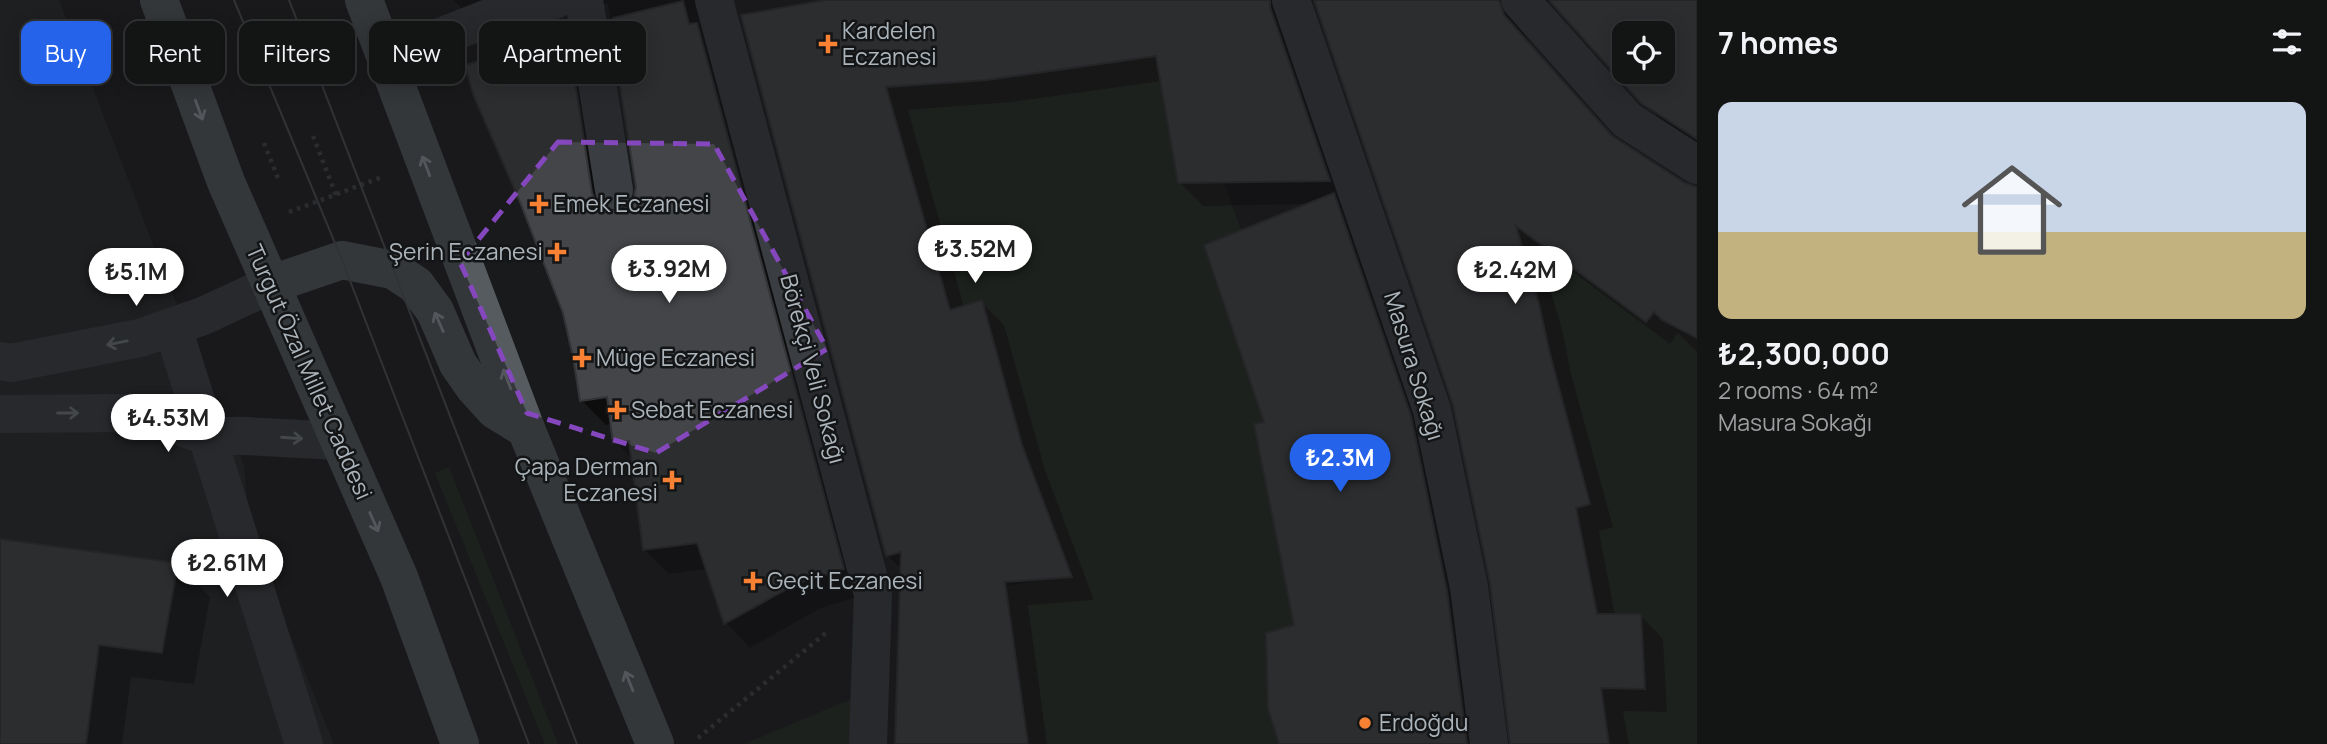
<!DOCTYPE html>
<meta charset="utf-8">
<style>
:root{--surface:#131414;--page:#1c1d1d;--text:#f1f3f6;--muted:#9d9ea0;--line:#323334;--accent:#2563eb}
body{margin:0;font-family:Manrope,sans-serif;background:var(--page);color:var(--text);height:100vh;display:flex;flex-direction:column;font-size:26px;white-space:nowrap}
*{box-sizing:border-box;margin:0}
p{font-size:23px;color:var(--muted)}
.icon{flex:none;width:38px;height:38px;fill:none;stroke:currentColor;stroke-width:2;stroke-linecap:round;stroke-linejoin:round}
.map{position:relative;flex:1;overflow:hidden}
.panel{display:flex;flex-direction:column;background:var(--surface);width:630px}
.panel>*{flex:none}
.banner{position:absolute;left:21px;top:21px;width:665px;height:63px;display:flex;gap:14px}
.tools{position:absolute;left:1612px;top:21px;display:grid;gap:14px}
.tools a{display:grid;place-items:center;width:63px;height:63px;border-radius:14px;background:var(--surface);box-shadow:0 4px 18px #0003,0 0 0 2px var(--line);font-size:35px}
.price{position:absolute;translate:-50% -60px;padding:0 16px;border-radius:24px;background:#fff;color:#222;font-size:23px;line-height:46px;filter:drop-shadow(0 2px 4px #0008)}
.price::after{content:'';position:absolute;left:50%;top:42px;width:21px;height:16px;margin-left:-10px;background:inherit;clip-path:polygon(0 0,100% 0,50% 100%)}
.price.on{background:var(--accent);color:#fff}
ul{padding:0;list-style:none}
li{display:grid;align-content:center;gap:14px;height:371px;padding:0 21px}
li+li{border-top:2px solid var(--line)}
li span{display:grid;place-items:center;height:217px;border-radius:14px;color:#555}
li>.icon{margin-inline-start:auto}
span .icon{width:126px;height:126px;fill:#fffc;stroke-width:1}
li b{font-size:30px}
h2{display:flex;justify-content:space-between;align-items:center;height:84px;padding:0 21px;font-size:30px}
.pill{padding:0 24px;border-radius:14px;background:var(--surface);box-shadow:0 4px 18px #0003,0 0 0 2px var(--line);font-size:24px;line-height:63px}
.pill.on{background:var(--accent);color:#fff}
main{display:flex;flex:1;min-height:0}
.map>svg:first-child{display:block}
</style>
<main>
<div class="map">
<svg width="1697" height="744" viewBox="0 0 1697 744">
<rect width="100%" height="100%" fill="#191a1b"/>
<path fill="#252628" d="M0,0H59L169,286L244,466L250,536L334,744H0Z"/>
<g fill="#222a21">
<path d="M1165,54L1167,118L1178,183H1224L1241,230L1204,245L1254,392L1316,367L1324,617L1266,633L1268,708L1279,744H1030L1027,735L1006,586L1072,576L1022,445L982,300L950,310L886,87L970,81Z"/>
<path d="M1509,217L1646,322L1654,312L1662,320L1697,338V744H1610L1601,688L1644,689L1641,614L1572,615L1591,587L1577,508L1590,504C1578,453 1563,403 1549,352C1537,305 1528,262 1509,217Z"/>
<path d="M449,467L558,744H545L435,473Z"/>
<path d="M854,698L850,744H744Z"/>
</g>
<g fill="#0007" fill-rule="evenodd">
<path d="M453,0H536L477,24Z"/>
<path d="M599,0H700L867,594L821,608L750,648L726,623L708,569L669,574L644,550L633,460L615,442L612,424L606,425L581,400L567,38L592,63L616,214L628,209L636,199L637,187L608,4H603Z"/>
<path d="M837,0H1697V146L1667,126L1552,2L1540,1L1521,28L1527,40L1616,140L1684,185L1697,188V352L1678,333L1670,344L1537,245L1562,329L1571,374L1613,527L1599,531L1615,616L1640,615L1663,639L1667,712L1623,711L1629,744H1512L1492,582L1454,402L1316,1L1308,2L1433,441L1486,744H1281L1296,626L1266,423L1308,204L1203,206L1179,182L1162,81L1011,102L908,110L964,307L981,302L1004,325L1045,470L1094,600L1028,605L1047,744H897L902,570L887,555ZM1624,33H1662V72H1624Z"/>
<path d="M0,541L177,565L210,597L194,684L131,677L122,744H0Z"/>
</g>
<g fill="#434548" stroke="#333437" stroke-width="2" fill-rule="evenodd">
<path d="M826,0H1270V7L1330,181L1178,183L1156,56L987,80L886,87L950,310L982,300L1022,445L1072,577L1005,582L1028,744H895L901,552L886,556L741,15Z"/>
<path d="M1314,0H1499L1504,15L1611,135L1685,183L1697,187V338L1662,320L1654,312L1646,322L1516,226L1539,304L1549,350L1590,504L1576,508L1597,614H1641L1645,689L1601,688L1609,744H1510L1490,583L1453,405Z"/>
<path d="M1549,0H1697V139L1641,103ZM1624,33H1662V72H1624Z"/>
<path d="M683,1L689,24L697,23L844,569L796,584L724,624L697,543L643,550L629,441L613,443L607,397L580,401L573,357L563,313L520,202L473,94L465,65L568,36L592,193L597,203L606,210L618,211L628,207L634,198L636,187L610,24L613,23V18Z"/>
<path d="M1334,193L1411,416L1447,591L1467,744H1279L1268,708L1266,633L1294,625L1254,424L1264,422L1204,245Z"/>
<path d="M0,539L178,563L162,653L99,645L86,744H0Z"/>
</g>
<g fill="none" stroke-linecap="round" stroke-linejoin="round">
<g stroke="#404448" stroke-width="4.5" stroke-dasharray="3.5 5" stroke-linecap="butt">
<path d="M313,136L336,195"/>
<path d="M264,143L279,181"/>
<path d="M289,212L382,177"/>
<path d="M698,738L827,632"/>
</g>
<g stroke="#3a3d41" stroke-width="38">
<path d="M584,0L614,190"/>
<path d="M714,0L873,594L868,744"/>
<path d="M1291,0L1432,410L1469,587L1489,744"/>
<path d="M1520,0L1627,120L1697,165"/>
<path d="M387,58L491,17L555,0"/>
<path d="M173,328L304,744"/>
<path d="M0,361L11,363L140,338L203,316L272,284"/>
<path d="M0,414L141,413L207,436H246L338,441"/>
</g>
<g stroke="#565b60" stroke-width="38">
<path d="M159,0L226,182L399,577L460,744"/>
<path d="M364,0L526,429L655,744"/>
<path d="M272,284L342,260L393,270L416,285L435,311L458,364L474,387L495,410L526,429"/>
</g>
<g stroke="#4d5156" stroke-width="2">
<path d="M234,0L342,260L529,744"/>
<path d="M289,0L577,744"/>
</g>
</g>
<defs><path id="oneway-shaft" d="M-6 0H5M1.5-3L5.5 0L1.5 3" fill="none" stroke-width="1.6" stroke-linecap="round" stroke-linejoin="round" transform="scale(1.75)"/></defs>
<g stroke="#9aa2a9">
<use href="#oneway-shaft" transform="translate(199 110) rotate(70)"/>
<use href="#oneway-shaft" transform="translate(426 166) rotate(-111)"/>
<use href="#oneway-shaft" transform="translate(439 322) rotate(-114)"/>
<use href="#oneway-shaft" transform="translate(507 379) rotate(-111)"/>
<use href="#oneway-shaft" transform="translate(374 522) rotate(66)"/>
<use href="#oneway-shaft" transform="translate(629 681) rotate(-112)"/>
</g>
<g stroke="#787e84">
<use href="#oneway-shaft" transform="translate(117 343) rotate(169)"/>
<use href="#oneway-shaft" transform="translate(68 413)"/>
<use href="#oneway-shaft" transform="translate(292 438) rotate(4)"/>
</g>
<path d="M0 0H1697V744H0ZM558,142L714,144L827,349L656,453L527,413L460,262Z" fill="#191a1b" fill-opacity=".55" fill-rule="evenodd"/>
<path fill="none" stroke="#8547be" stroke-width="5" stroke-dasharray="14 9" stroke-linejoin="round" d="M558,142L714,144L827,349L656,453L527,413L460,262Z"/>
<g fill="#f88134" stroke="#141516" stroke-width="2.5">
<path d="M824.5 33.5h7v7h7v7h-7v7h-7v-7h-7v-7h7z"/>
<path d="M535.5 193.5h7v7h7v7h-7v7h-7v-7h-7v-7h7z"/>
<path d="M553.5 241.5h7v7h7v7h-7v7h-7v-7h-7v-7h7z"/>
<path d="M578.5 347.5h7v7h7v7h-7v7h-7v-7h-7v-7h7z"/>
<path d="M613.5 399.5h7v7h7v7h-7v7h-7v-7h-7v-7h7z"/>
<path d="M668.5 469.5h7v7h7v7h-7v7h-7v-7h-7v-7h7z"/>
<path d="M749.5 570.5h7v7h7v7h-7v7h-7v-7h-7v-7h7z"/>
<circle cx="1365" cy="723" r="7"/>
</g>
<g text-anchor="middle" stroke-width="5" stroke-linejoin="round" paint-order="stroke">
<g font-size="23" fill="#abb4bb" stroke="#141516" text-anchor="start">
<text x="842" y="39">Kardelen<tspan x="842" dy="26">Eczanesi</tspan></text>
<text x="553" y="212">Emek Eczanesi</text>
<text x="543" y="260" text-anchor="end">Şerin Eczanesi</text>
<text x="596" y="366">Müge Eczanesi</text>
<text x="631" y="418">Sebat Eczanesi</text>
<text x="658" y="475" text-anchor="end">Çapa Derman<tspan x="658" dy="26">Eczanesi</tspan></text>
<text x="767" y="589">Geçit Eczanesi</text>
<text x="1379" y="731">Erdoğdu</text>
</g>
<g font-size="23" fill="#abb4bb" stroke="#141516">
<text transform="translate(1414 366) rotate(73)" y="8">Masura Sokağı</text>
<text transform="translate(813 369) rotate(75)" y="8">Börekçi Veli Sokağı</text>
<text transform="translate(309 372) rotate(66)" y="8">Turgut Özal Millet Caddesi</text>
</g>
</g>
</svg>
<div class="tools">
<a><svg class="icon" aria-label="locate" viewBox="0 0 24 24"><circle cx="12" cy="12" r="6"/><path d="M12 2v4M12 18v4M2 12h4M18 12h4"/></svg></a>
</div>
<b class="price" style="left:975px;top:285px">₺3.52M</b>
<b class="price" style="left:669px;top:305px">₺3.92M</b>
<b class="price" style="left:1515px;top:306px">₺2.42M</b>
<b class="price" style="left:136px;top:308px">₺5.1M</b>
<b class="price" style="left:168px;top:454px">₺4.53M</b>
<b class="price on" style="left:1340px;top:494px">₺2.3M</b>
<b class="price" style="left:227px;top:599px">₺2.61M</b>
<div class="banner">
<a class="pill on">Buy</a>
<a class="pill">Rent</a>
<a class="pill">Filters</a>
<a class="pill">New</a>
<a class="pill">Apartment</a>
</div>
</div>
<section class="panel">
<h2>7 homes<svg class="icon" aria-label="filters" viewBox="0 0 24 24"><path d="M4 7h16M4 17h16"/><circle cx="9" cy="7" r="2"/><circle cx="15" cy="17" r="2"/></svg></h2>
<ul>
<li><span style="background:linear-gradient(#c9d6e8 60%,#c2b280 0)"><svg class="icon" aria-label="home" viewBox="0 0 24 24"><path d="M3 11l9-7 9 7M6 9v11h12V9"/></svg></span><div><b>₺2,300,000</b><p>2 rooms · 64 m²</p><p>Masura Sokağı</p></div></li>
</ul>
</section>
</main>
